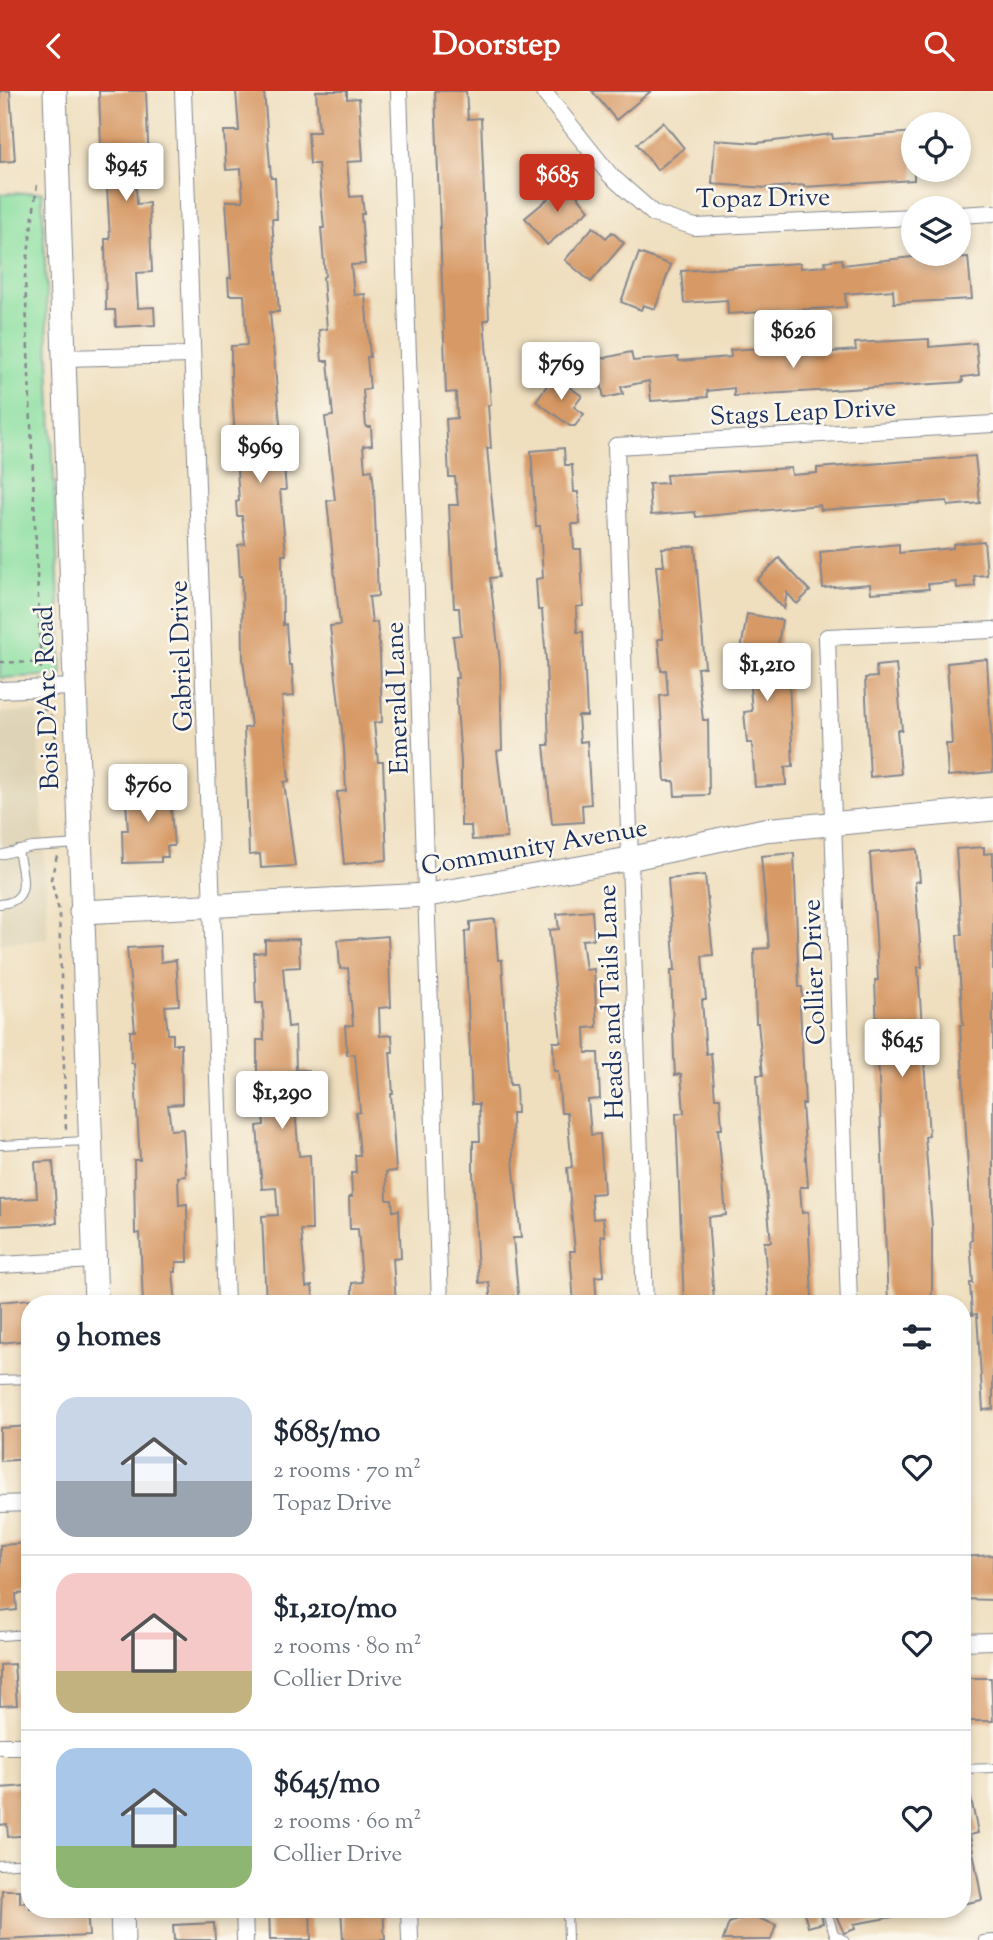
<!DOCTYPE html>
<meta charset="utf-8">
<style>
:root{--surface:#fff;--page:#f6f6f7;--text:#1f2937;--muted:#747a83;--line:#e0e1e3;--accent:#c8321e}
body{margin:0;font-family:"Sorts Mill Goudy",serif;background:var(--page);color:var(--text);height:100vh;display:flex;flex-direction:column;font-size:26px;white-space:nowrap}
*{box-sizing:border-box;margin:0}
p{font-size:23px;color:var(--muted)}
.icon{flex:none;width:38px;height:38px;fill:none;stroke:currentColor;stroke-width:2;stroke-linecap:round;stroke-linejoin:round}
.map{position:relative;flex:1;overflow:hidden}
.drawer{position:absolute;left:21px;top:1204px;width:950px;height:623px;display:flex;flex-direction:column;background:var(--surface);border-radius:28px;box-shadow:0 4px 10px #0003}
.drawer>*{flex:none}
.controls{position:absolute;left:901px;top:21px;display:grid;gap:14px}
.controls a{display:grid;place-items:center;width:70px;height:70px;border-radius:50%;background:var(--surface);box-shadow:0 4px 10px #0003;font-size:35px}
.price{position:absolute;translate:-50% -60px;padding:0 16px;border-radius:7px;background:#fff;color:#222;font-size:23px;line-height:46px;filter:drop-shadow(0 2px 4px #0008)}
.price::after{content:'';position:absolute;left:50%;top:42px;width:21px;height:16px;margin-left:-10px;background:inherit;clip-path:polygon(0 0,100% 0,50% 100%)}
.price.on{background:var(--accent);color:#fff}
ul{padding:0;list-style:none}
li{display:flex;align-items:center;gap:21px;height:175px;padding:0 35px}
li+li{border-top:2px solid var(--line)}
li span{display:grid;place-items:center;flex:none;width:196px;height:140px;border-radius:21px;color:#555}
li>.icon{margin-inline-start:auto}
span .icon{width:84px;height:84px;fill:#fffc;stroke-width:1}
li b{font-size:30px}
h2{display:flex;justify-content:space-between;align-items:center;height:84px;padding:0 35px;font-size:30px}
header{display:flex;justify-content:space-between;align-items:center;height:91px;padding:0 35px;background:var(--accent);color:#fff;font-size:32px;font-weight:700}
.map>svg:first-child{display:block}
</style>
<header><svg class="icon" aria-label="back" viewBox="0 0 24 24"><path d="M15 5l-7 7 7 7"/></svg>Doorstep<svg class="icon" aria-label="search" viewBox="0 0 24 24"><circle cx="10" cy="10" r="6"/><path d="M15 15l6 6"/></svg></header>
<div class="map">
<svg width="993" height="1849" viewBox="0 0 993 1849">
<rect width="100%" height="100%" fill="#fbf7ec"/>
<filter id="ink" filterUnits="userSpaceOnUse"><feTurbulence type="fractalNoise" baseFrequency=".0143" numOctaves="2"/><feDisplacementMap in="SourceGraphic" scale="14" xChannelSelector="R" yChannelSelector="G"/><feConvolveMatrix kernelMatrix="1 2 1 2 8 2 1 2 1" color-interpolation-filters="sRGB"/></filter>
<filter id="wash" filterUnits="userSpaceOnUse"><feTurbulence type="fractalNoise" baseFrequency=".00686" numOctaves="4" result="noise"/><feDisplacementMap in="SourceGraphic" scale="28" xChannelSelector="R" yChannelSelector="G"/><feGaussianBlur stdDeviation="1.57" result="paint"/><feColorMatrix in="noise" values="0 0 0 0 0 0 0 0 0 0 0 0 0 0 0 0 0 1.4 0 .05"/><feComposite in="paint" operator="in"/></filter>
<g filter="url(#wash)">
<rect width="100%" height="100%" fill="#efdfbf"/>
<path fill="#ded3b6" d="M37,620L48,849L0,852V622Z"/>
<path fill="#8bdfa1" stroke="#538780" stroke-width="2" d="M42,101L62,584L0,587V103Z"/>
<g id="blocks">
<g fill="#d79965">
<path d="M0,0H10L15,70L0,71Z"/>
<path d="M99,0H146L149,77L135,78L137,113L149,112L152,181L136,182L138,217L154,216L155,234L116,236L115,219H106L105,148H110L106,80H102Z"/>
<path d="M236,0H264L271,87H275L277,128H272L279,221H270L286,399H280L286,464H282L283,534L286,533L289,574H292L294,605L282,606L289,690L284,691L295,775L261,777L260,763L249,764L244,637L251,636L243,568L242,485H240L238,454L245,453L242,425H237L236,411L239,410L231,285V255L247,254L244,204H229L228,187H231L226,110H243L241,78L226,79L224,40H239Z"/>
<path d="M316,0H347V8L359,7L363,70L347,71L350,106L362,105L364,123H361L365,173L351,174L354,204L365,203L370,266H367L370,298L363,299L366,336H371L372,354L363,355L365,380L372,379L374,397L378,505L369,506L372,532L377,531L380,562L382,631L374,632L378,671H383L387,769L344,773L337,701L346,700L344,657L330,535L340,534L327,410L335,409L325,326L333,325L328,270H322L319,239L327,238L323,186L325,185L321,137H324L318,73H310L308,41H319Z"/>
<path d="M435,0H466L468,28L481,27L489,229H484L491,314H488L491,357H487L499,486L490,487L500,572L502,659L497,660L507,747L472,749L471,735H461V671L455,587H458L453,545L461,544L459,517H454L449,414H458L455,386H449L446,328L457,327L456,301L446,302Z"/>
<path d="M592,0H651L616,29Z"/>
<path d="M663,31L684,57L657,79L637,53Z"/>
<path d="M914,41V89L804,96V94L767,97L712,93L715,49L757,52L832,43L833,48Z"/>
<path d="M567,92L589,119L547,154L525,127Z"/>
<path d="M593,136L606,147L612,141L624,152L591,191L565,169Z"/>
<path d="M639,162L671,174L655,218L643,214L641,219L621,211Z"/>
<path d="M938,163H951V167L968,166L972,208L894,212L893,199L845,203L846,216L728,223L727,209L684,212L681,180L800,172L801,177L826,175L825,170L842,168L843,174Z"/>
<path d="M929,248V256L976,252L979,284L962,286L963,291L949,292L734,305V297L707,300L708,306L651,310L649,290L621,296L623,303L604,307L596,269L631,261L633,270L678,266L679,270L731,266L730,259L762,257V263L803,259L804,263L856,259L855,252Z"/>
<path d="M554,285L582,305L574,316L584,323L575,335H570L536,310Z"/>
<path d="M564,357L565,374H572L574,401H578L580,433H572L574,458H581L583,515L576,516L577,541H583L587,625H578L580,651L587,650L591,713L582,714L583,731L552,733L544,654H549L546,569L542,519H538L536,488L543,487L540,435H536L531,360Z"/>
<path d="M975,365L980,412L948,415L947,410L821,419L820,414L696,426L695,421L651,424L649,393L667,392L666,384L791,377L792,384L817,382V377Z"/>
<path d="M984,450L987,484L974,485L975,495L957,497L956,491L928,493L929,498L871,502L870,493L823,497L820,461L899,453V462L953,457V453Z"/>
<path d="M695,455L705,576L697,577L703,629H708L709,704L675,705L674,690H665L660,605L668,604L666,579L661,580L658,548H663L656,475H664L662,457Z"/>
<path d="M779,467L810,500L797,513L787,502L784,518L757,489Z"/>
<path d="M747,523L782,529L775,573L781,572L782,590H789L793,675L785,676L786,694L755,696L752,652H747L744,621L752,620L747,560L741,559Z"/>
<path d="M987,568L993,681L948,685L946,653H952L947,572Z"/>
<path d="M896,573L902,639H897L901,683L870,686L865,587L877,586L876,575Z"/>
<path d="M169,693L174,755H167L168,766H161V771L123,772L122,739H128L125,697Z"/>
<path d="M984,756V763L993,762V1318L983,1319L977,1223L972,1224L970,1192H973L970,1149H972L960,934H963L957,844H962L956,758Z"/>
<path d="M917,758L920,790L915,791L922,876H918L929,1045L925,1046L932,1135V1213H888L875,889H878L876,845L870,762Z"/>
<path d="M794,762L799,896H802L803,915H800L805,1013H802L808,1096H800L802,1122L808,1121L812,1207H803V1213H769L764,1151H771L759,1026L757,984H763L758,932H756L754,858L769,857L761,765Z"/>
<path d="M705,784L713,864L702,865L706,909H702L706,963L711,962L715,1007H720L722,1038H718L726,1124L708,1126L714,1211L684,1213L676,1023L684,1022L681,983L675,984L674,966L671,879H675L668,788Z"/>
<path d="M592,820L594,848L582,849L586,879L594,878L597,936L585,937L586,962H598L600,1008L588,1009L591,1044L600,1043L604,1102L591,1103L593,1128L603,1127L605,1145H601L604,1185L595,1186L597,1213H574L570,1160H575L567,1077L572,1076L567,1022H561L558,980H554L553,951H561L549,839L559,838L557,823Z"/>
<path d="M495,828L498,869H502L510,994H516L517,1022H512L513,1069L521,1147H513L519,1213H491L489,1191L479,1192L477,1164L473,1081V1050H480L479,1013H472L465,841L470,840V831Z"/>
<path d="M388,845L391,916L379,917L380,945L392,944L393,961H390L393,1003H391L396,1080L386,1081L387,1109H392L393,1120L399,1119L401,1167L393,1168L396,1213H352V1192L362,1191L358,1138H350L349,1106H352L351,1082H356L355,1064H360L356,1022L360,1021L355,963L347,964L345,935L353,934L348,877L340,878L338,849Z"/>
<path d="M299,848L300,876L283,877L288,936L295,935L296,979H308L309,1007H294L299,1065L310,1064L312,1139H301L306,1196L312,1195L314,1213H266L262,1125L278,1124L276,1097L262,1098L257,1035L264,1034L262,1009H258L257,981V949H264L263,912H256L254,862L265,861V849Z"/>
<path d="M160,855L161,871L176,869L179,914L165,915L168,943H173V953H181L182,1013L168,1014L171,1039L183,1038L186,1085L178,1086L179,1114L187,1113L188,1171H176V1181H173L176,1213H143L140,1142L135,1143L134,1069H140L134,972H131L130,940H135L127,857Z"/>
<path d="M53,1070L57,1132L0,1135V1109L37,1107L35,1071Z"/>
<path d="M30,1208V1249L0,1252V1211Z"/>
<path d="M30,1335V1368L0,1370V1337Z"/>
<path d="M30,1452V1502L16,1503L17,1519L0,1521V1454Z"/>
<path d="M993,1464V1509L962,1508V1466Z"/>
<path d="M14,1573L17,1614L0,1615V1574Z"/>
<path d="M962,1587H991L993,1630H962Z"/>
<path d="M25,1695L29,1744L8,1746L7,1733L0,1734V1697Z"/>
<path d="M962,1698H969L978,1742L970,1744L982,1809L962,1813Z"/>
<path d="M2,1799H20V1812L30,1811V1818H87L89,1845L0,1849Z"/>
<path d="M269,1818H310L311,1849H270Z"/>
<path d="M341,1818H383L385,1849H343Z"/>
<path d="M803,1818H820L823,1832L808,1836Z"/>
<path d="M833,1818H898V1825L854,1833L855,1838L844,1842Z"/>
<path d="M750,1824L776,1834L771,1849H723L729,1832Z"/>
<path d="M214,1832L215,1849H174L173,1834Z"/>
</g>
</g>
</g>
<g filter="url(#ink)">
<use href="#blocks" fill-opacity="0" stroke="#85878e" stroke-width="2"/>
<g fill="none" stroke-linecap="round" stroke-linejoin="round">
<g stroke="#85878e" stroke-width="10">
<g id="lane">
<path d="M0,764L32,756L79,753"/>
<path d="M0,813C33,810 22,784 18,759"/>
<path d="M0,1054L87,1050"/>
<path d="M0,1289L30,1288"/>
<path d="M0,1545L30,1543"/>
<path d="M962,1678L993,1677"/>
<path d="M0,1774L30,1772"/>
<path d="M567,1818L568,1849"/>
<path d="M826,1818L834,1843L844,1849"/>
<path d="M983,1849L993,1848"/>
</g>
</g>
<g stroke="#85878e" stroke-width="18">
<g id="street">
<path d="M183,0L226,1213"/>
<path d="M399,0L440,1213"/>
<path d="M543,0L610,84L654,123L695,136L914,126"/>
<path d="M959,124L993,122"/>
<path d="M63,267L192,264"/>
<path d="M0,599L74,596"/>
<path d="M0,1174L95,1169"/>
<path d="M645,1213L616,355L993,333"/>
<path d="M849,1213L827,546L993,539"/>
<path d="M0,1413L30,1412"/>
<path d="M962,1551L993,1550"/>
<path d="M0,1655H30"/>
<path d="M244,1818L245,1849"/>
<path d="M409,1818L410,1849"/>
</g>
</g>
<g stroke="#85878e" stroke-width="25">
<g id="secondary">
<path d="M55,0L96,1213"/>
<path d="M81,821L428,804L629,768L764,739L993,718"/>
<path d="M122,1818L123,1849"/>
</g>
</g>
<g stroke="#85878e" stroke-width="2.5" stroke-dasharray="5 5" stroke-linecap="butt">
<path d="M37,94L25,186L41,580"/>
<path d="M39,559L56,564"/>
<path d="M0,571L40,572"/>
<path d="M43,616L55,630L56,672"/>
<path d="M57,765L51,788L59,820L66,1041"/>
</g>
<use href="#lane" stroke="#fff" stroke-width="8"/>
<use href="#street" stroke="#fff" stroke-width="16"/>
<use href="#secondary" stroke="#fff" stroke-width="23"/>
</g>
</g>
<g text-anchor="middle" stroke-width="5" stroke-linejoin="round" paint-order="stroke">
<g font-size="26" fill="#1b2f5e" stroke="#fbf7ec">
<text transform="translate(763 106) rotate(-1)" y="9">Topaz Drive</text>
<text transform="translate(803 320) rotate(-3)" y="9">Stags Leap Drive</text>
<text transform="translate(180 565) rotate(-92)" y="9">Gabriel Drive</text>
<text transform="translate(46 607) rotate(-92)" y="9">Bois D'Arc Road</text>
<text transform="translate(396 607) rotate(-92)" y="9">Emerald Lane</text>
<text transform="translate(534 755) rotate(-10)" y="9">Community Avenue</text>
<text transform="translate(813 881) rotate(-92)" y="9">Collier Drive</text>
<text transform="translate(610 911) rotate(-92)" y="9">Heads and Tails Lane</text>
</g>
</g>
</svg>
<div class="controls">
<a><svg class="icon" aria-label="locate" viewBox="0 0 24 24"><circle cx="12" cy="12" r="6"/><path d="M12 2v4M12 18v4M2 12h4M18 12h4"/></svg></a>
<a><svg class="icon" aria-label="layers" viewBox="0 0 24 24"><path d="M12 4l9 5-9 5-9-5zM3 14l9 5 9-5"/></svg></a>
</div>
<b class="price" style="left:126px;top:112px">$945</b>
<b class="price on" style="left:557px;top:123px">$685</b>
<b class="price" style="left:793px;top:279px">$626</b>
<b class="price" style="left:561px;top:311px">$769</b>
<b class="price" style="left:260px;top:394px">$969</b>
<b class="price" style="left:767px;top:612px">$1,210</b>
<b class="price" style="left:148px;top:733px">$760</b>
<b class="price" style="left:902px;top:988px">$645</b>
<b class="price" style="left:282px;top:1040px">$1,290</b>
<section class="drawer">
<h2>9 homes<svg class="icon" aria-label="filters" viewBox="0 0 24 24"><path d="M4 7h16M4 17h16"/><circle cx="9" cy="7" r="2"/><circle cx="15" cy="17" r="2"/></svg></h2>
<ul>
<li><span style="background:linear-gradient(#c9d6e8 60%,#9aa5b1 0)"><svg class="icon" aria-label="home" viewBox="0 0 24 24"><path d="M3 11l9-7 9 7M6 9v11h12V9"/></svg></span><div><b>$685/mo</b><p>2 rooms · 70 m²</p><p>Topaz Drive</p></div><svg class="icon" aria-label="heart" viewBox="0 0 24 24"><path d="M12 20l-8-8c-3-5 5-10 8-4 3-6 11-1 8 4z"/></svg></li>
<li><span style="background:linear-gradient(#f6c9c9 70%,#c2b280 0)"><svg class="icon" aria-label="home" viewBox="0 0 24 24"><path d="M3 11l9-7 9 7M6 9v11h12V9"/></svg></span><div><b>$1,210/mo</b><p>2 rooms · 80 m²</p><p>Collier Drive</p></div><svg class="icon" aria-label="heart" viewBox="0 0 24 24"><path d="M12 20l-8-8c-3-5 5-10 8-4 3-6 11-1 8 4z"/></svg></li>
<li><span style="background:linear-gradient(#a9c7e8 70%,#8fb573 0)"><svg class="icon" aria-label="home" viewBox="0 0 24 24"><path d="M3 11l9-7 9 7M6 9v11h12V9"/></svg></span><div><b>$645/mo</b><p>2 rooms · 60 m²</p><p>Collier Drive</p></div><svg class="icon" aria-label="heart" viewBox="0 0 24 24"><path d="M12 20l-8-8c-3-5 5-10 8-4 3-6 11-1 8 4z"/></svg></li>
</ul>
</section>
</div>
